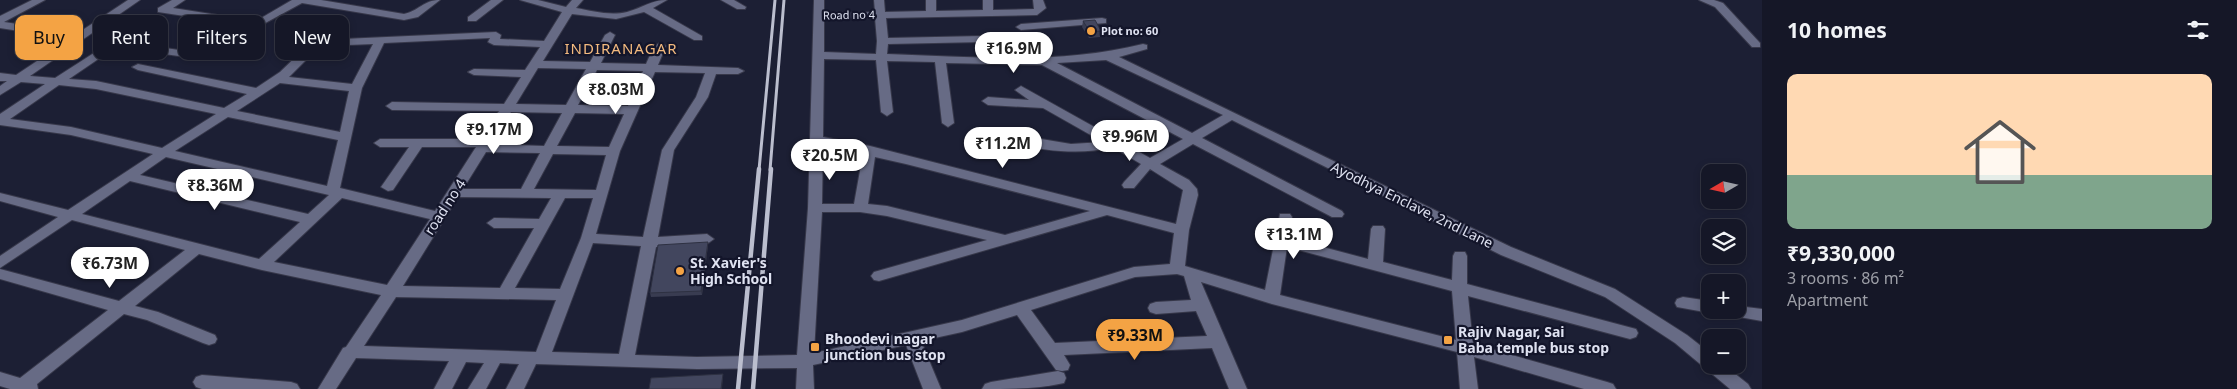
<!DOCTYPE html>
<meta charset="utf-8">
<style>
:root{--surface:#151727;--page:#1e202f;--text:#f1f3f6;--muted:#9d9fa7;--line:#343644;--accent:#f4a344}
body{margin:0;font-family:"Noto Sans",sans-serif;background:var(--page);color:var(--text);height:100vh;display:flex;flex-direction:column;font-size:19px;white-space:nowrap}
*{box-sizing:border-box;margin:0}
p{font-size:16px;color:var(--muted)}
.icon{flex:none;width:28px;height:28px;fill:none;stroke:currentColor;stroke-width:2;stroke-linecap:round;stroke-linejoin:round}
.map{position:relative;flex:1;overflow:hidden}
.side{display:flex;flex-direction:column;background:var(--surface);width:475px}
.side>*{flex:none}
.hud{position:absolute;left:15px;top:15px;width:475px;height:45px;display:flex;gap:10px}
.needle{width:32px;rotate:261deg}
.fabs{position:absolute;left:1701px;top:164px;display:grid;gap:10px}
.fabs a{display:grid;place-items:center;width:45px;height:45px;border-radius:10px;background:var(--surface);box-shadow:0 2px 8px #0003,0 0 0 1px var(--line);font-size:25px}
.price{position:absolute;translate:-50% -42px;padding:0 11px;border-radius:18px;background:#fff;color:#222;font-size:16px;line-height:32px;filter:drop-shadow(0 1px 2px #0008)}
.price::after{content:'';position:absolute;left:50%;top:30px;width:15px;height:11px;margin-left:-8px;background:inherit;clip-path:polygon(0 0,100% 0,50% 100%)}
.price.active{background:var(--accent);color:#111}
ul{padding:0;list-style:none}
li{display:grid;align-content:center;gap:10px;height:265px;padding:0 25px}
li span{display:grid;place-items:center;height:155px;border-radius:10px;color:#555}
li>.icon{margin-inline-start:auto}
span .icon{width:90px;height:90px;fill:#fffc;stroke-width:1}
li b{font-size:21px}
h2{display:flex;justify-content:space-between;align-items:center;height:60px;padding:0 25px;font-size:21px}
.chip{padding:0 18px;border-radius:10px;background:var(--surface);box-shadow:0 2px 8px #0003,0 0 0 1px var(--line);font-size:18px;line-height:45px}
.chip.active{background:var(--accent);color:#111}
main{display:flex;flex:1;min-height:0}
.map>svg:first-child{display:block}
</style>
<main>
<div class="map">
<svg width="1762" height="389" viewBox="0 0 1762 389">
<rect width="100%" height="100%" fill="#1c1f34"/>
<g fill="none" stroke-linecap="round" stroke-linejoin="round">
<g stroke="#37384a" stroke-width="2">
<g id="minor">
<path d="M32,0H45L4,22L78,33L128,0H140L30,76L55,78L142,22L146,23V27L125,42L206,54L212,57L206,60L116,47L69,79L96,81L224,108L247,94L138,70L132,67L138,64L256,88L280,72L305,48L321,40L496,32L501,35L500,39L544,41L562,12L520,0H538L566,7L572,0H583L576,8C592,11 610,16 627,12C642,8 651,0 667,0L653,8L702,36V40H694L644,12L616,19L572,14L543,61L590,62L605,35L610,32L615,35L601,63L646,64L654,46L660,43L666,46L658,65L738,68L744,71L738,74H716L708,97L674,150L658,237L707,234L714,239L707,244L656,247L635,355L697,357L797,355L808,208L814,0H824V13L875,12L874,0H884L885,12L926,11V0H936V11L983,10V0H993V10L1034,9L1033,0H1043L1046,8L1037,15L886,18L888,38L1026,35L1031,38L1026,41L888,44L887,54C973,57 1059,65 1143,44L1147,45V49L1119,57L1511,247L1615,289L1687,335L1710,353V365H1724L1748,384L1751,389H1730L1675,343L1605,297L1501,255L1232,120L1202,138L1342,211L1344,214L1342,217H1332L1193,144L1160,164L1189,180L1197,189L1198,195L1189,230L1185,266L1265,290L1280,214H1290L1292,217L1289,238L1368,259L1371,229L1373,226H1383L1385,229L1383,262L1452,280L1453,256L1455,252H1465L1467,256V284L1636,329L1638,333L1636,337L1630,339L1468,296L1473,344L1607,382L1613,384L1616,389H1584L1474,357L1478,389H1460L1457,352L1272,304L1201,282L1247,389H1229L1212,348L1064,355L1070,365L1068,370L1062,371L1056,370L1017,315L962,332L921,341L941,389H923L906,345L813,365L814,389H796L797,368L697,369L536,364L524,389H506L519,364L500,363L486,389H468L484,363L466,362L452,389H434L449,361L356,358L336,389H318L343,348L346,347L381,295L262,270L199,254L135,306L158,312L215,335L217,339L215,343L209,345L203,343L147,320L124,314L37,384L38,389H10L0,386V372L20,378L108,310L0,279V269L119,301L185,250L72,220L0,268V256L58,217L0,201V193L68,210L153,154L71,135L0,125V114L45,84L21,82L0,95V86L7,81H0V73L16,75L70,39L0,28V16ZM875,18L877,41L876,54L824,52V19ZM490,38L488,42L494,45L540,47L525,70L474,69L468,72L474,75L521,77L504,104L392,102L386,106L392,110L499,111L481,139H380L374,143L380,147H409L381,187L388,191L393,190L422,147H476L435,211L340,188L362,88L384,43ZM373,44L352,84L289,77L313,53L323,46ZM824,59L876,60L881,112L887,116L893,112L887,61L935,62L942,123L948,127L954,123L946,63L1042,65L1183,139L1150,158L1021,86L1015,90L1029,100L988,97L982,101L988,105L1043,108L1103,142L1071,144L993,131L987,135L989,138C1027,147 1073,158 1112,147L1141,164L1124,182L1122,185L1124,188H1134L1150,169L1183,190L1176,224L870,146L823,137ZM1106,60L1223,115L1192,133L1057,63ZM538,68L586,69L566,105L516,104ZM597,70L643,71L628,106L578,105ZM655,72L705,73L696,97L662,150L643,237L596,234L620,151ZM280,83L349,91L340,132L237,111ZM59,85L96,89L216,114L162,148L71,127L10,119ZM511,112L562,113L544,146L491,144ZM575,113L624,114L609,147L557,146ZM228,117L338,140L327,186L175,151ZM823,145L863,154L854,204H822ZM486,152L540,153L521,189H463ZM553,154L606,155L596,190L534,189ZM166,157L329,195L308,214L140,175ZM875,157L906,164L1090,211L1005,235L887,206L868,204ZM130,181L300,222L259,259L82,214ZM458,197L551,198L539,219L494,218L487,223L494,228H534L500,288L403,286ZM342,198L430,219L387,285L274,262ZM565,198H593L581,238L560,289L515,288ZM822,212H860L887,216L987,240L874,272L871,276L874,280L879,281L1107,215L1174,233L1170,264L1134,267L962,320L814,353ZM593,243L641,246L619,354L552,352ZM1287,247L1452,291L1456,340L1280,295ZM1177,274L1184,276L1191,300L1156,302L1150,304L1148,308L1150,312L1156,314L1196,311L1207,336L1055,343L1031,310L1135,277ZM396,297L556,300L536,352L364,346Z"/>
<path d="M172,0H185L173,8L256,21L292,0H321L404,14C419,11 423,0 440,0L418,17L404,20L302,3L258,27L158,12V8Z"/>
<path d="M491,0H503L476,21H468V17Z"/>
<path d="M721,0H734L746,7L745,9H737Z"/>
<path d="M1699,0H1714L1723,3L1760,43V47H1752L1715,7Z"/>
<path d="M1102,18L1106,19V23L1021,30L1016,27L1021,24Z"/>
<path d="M1683,297L1710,301V310H1716L1710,313L1677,307L1675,303L1677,299Z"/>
<path d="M1738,306L1762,309V321L1722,314L1720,310H1738Z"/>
<path d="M1058,371L1064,373L1066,378L1064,383C1038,389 1010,389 982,389L985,384L991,382Z"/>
<path d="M202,375L291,382L297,384L300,389H202L196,387L193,382L196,377Z"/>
</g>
</g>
<use href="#minor" fill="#676b85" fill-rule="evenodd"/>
<g stroke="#bbbece" stroke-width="3">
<path d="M759,170L775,0"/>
<path d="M770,170L784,0"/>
</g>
<g stroke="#bbbece" stroke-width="4.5">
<path d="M738,389L759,169"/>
<path d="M753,389L771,169"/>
</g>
</g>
<g fill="#393c51">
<path d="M1083,21L1101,31L1100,37L1089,38L1082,27Z"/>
<path d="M708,245L702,295L651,297L650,293Z"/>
</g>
<g fill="#2e3142">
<path d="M708,242V245L702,295L701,291Z"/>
<path d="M723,374V378L722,389H721Z"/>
</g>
<g fill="#42465e" stroke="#2e3142">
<path d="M1095,20L1101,31L1090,32L1083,21Z"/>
<path d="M708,242L701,291L650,293L658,245Z"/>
<path d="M723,374L721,389H649L651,378Z"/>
</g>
<g fill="#f4a344" stroke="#13152a" stroke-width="2">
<circle cx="1091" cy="31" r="5"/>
<circle cx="680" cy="271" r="5"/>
<rect x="1443" y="335" width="10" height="10" rx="2.5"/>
<rect x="810" y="342" width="10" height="10" rx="2.5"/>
</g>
<g text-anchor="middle" stroke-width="4.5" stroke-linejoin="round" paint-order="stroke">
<g font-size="11" fill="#dfe2f1" stroke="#13152a">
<text transform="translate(849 15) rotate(-1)" y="4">Road no 4</text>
</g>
<g font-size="11" font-weight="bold" fill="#dfe2f1" stroke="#13152a" text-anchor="start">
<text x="1101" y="35">Plot no: 60</text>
</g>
<g font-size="14" fill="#dfe2f1" stroke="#13152a">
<text transform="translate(1412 205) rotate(26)" y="5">Ayodhya Enclave, 2nd Lane</text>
<text transform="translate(445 207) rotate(-57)" y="5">road no 4</text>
</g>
<g font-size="14" font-weight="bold" fill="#dfe2f1" stroke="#13152a" text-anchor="start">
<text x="690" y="268">St. Xavier's<tspan x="690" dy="16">High School</tspan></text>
<text x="1458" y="337">Rajiv Nagar, Sai<tspan x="1458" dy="16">Baba temple bus stop</tspan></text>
<text x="825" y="344">Bhoodevi nagar<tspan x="825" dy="16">junction bus stop</tspan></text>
</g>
<g font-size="15" letter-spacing="1" fill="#f3ba7f" stroke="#13152a">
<text x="621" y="54">INDIRANAGAR</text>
</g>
</g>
</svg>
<div class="fabs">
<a><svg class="needle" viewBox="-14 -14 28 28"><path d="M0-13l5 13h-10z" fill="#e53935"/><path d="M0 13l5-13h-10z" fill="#9d9fa7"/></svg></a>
<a><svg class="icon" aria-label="layers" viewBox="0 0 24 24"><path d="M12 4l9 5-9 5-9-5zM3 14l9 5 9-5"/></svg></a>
<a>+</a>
<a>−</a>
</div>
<b class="price" style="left:1014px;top:74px">₹16.9M</b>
<b class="price" style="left:616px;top:115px">₹8.03M</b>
<b class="price" style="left:494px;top:155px">₹9.17M</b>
<b class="price" style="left:1130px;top:162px">₹9.96M</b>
<b class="price" style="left:1003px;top:169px">₹11.2M</b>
<b class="price" style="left:830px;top:181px">₹20.5M</b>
<b class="price" style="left:215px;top:211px">₹8.36M</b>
<b class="price" style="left:1294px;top:260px">₹13.1M</b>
<b class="price" style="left:110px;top:289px">₹6.73M</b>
<b class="price active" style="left:1135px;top:361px">₹9.33M</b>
<div class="hud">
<a class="chip active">Buy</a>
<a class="chip">Rent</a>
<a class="chip">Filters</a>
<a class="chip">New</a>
</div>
</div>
<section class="side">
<h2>10 homes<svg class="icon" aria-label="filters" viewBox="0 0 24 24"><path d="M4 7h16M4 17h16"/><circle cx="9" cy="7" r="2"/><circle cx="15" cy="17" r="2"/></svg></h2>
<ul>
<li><span style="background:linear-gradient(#ffd9b3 65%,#7fa58c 0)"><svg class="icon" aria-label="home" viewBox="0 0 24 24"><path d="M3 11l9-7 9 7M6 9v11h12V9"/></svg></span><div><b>₹9,330,000</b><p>3 rooms · 86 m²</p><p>Apartment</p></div></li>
</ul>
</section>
</main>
